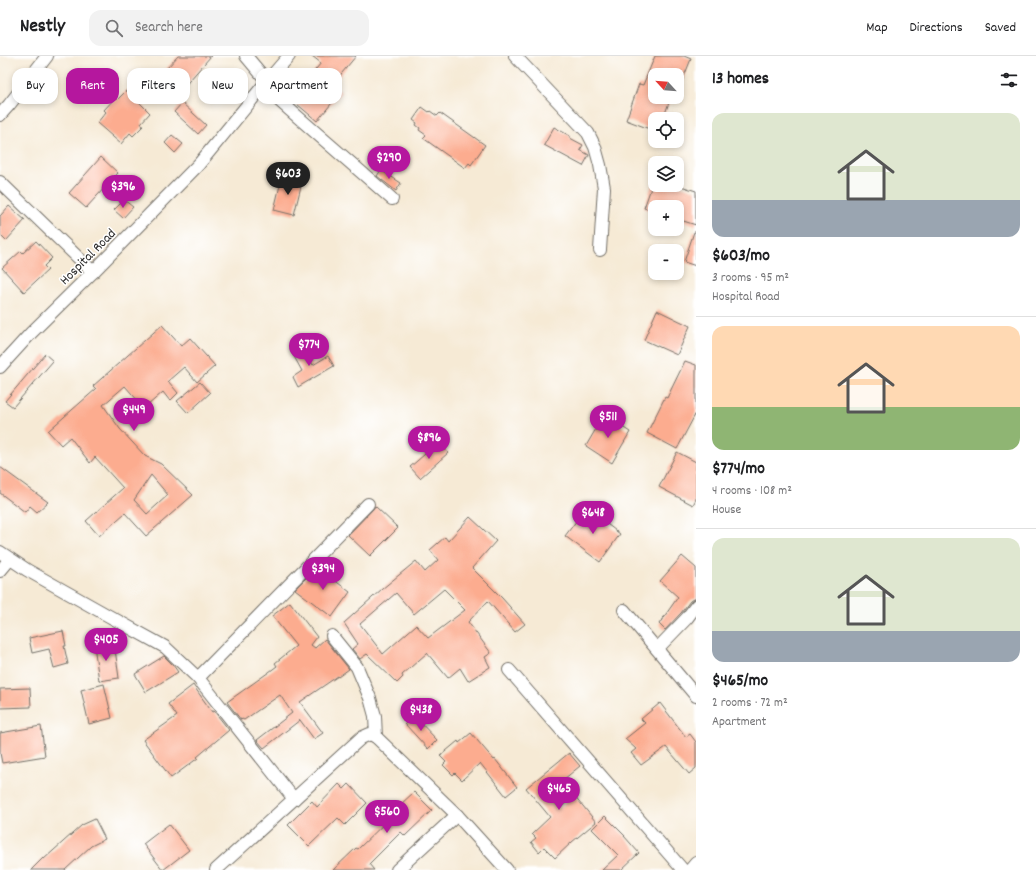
<!DOCTYPE html>
<meta charset="utf-8">
<style>
:root{--surface:#fff;--page:#f2f2f2;--text:#202124;--muted:#757577;--line:#e0e0e0;--accent:#b5179e}
body{margin:0;font-family:Dekko,sans-serif;background:var(--page);color:var(--text);height:100vh;display:flex;flex-direction:column;font-size:15px;white-space:nowrap}
*{box-sizing:border-box;margin:0}
p{font-size:13px;color:var(--muted)}
.icon{flex:none;width:22px;height:22px;fill:none;stroke:currentColor;stroke-width:2;stroke-linecap:round;stroke-linejoin:round}
.map{position:relative;flex:1;overflow:hidden}
.drawer{display:flex;flex-direction:column;background:var(--surface);width:340px}
.drawer>*{flex:none}
.banner{position:absolute;left:12px;top:12px;width:380px;height:36px;display:flex;gap:8px}
.needle{width:26px;rotate:296deg}
.buttons{position:absolute;left:648px;top:12px;display:grid;gap:8px}
.buttons a{display:grid;place-items:center;width:36px;height:36px;border-radius:8px;background:var(--surface);box-shadow:0 2px 6px #0003;font-size:20px}
.price{position:absolute;translate:-50% -34px;padding:0 9px;border-radius:14px;background:var(--accent);color:#fff;font-size:13px;line-height:26px;filter:drop-shadow(0 1px 2px #0008)}
.price::after{content:'';position:absolute;left:50%;top:24px;width:12px;height:9px;margin-left:-6px;background:inherit;clip-path:polygon(0 0,100% 0,50% 100%)}
.price.current{background:#222;color:#fff}
ul{padding:0;list-style:none}
li{display:grid;align-content:center;gap:8px;height:212px;padding:0 16px}
li+li{border-top:1px solid var(--line)}
li span{display:grid;place-items:center;height:124px;border-radius:12px;color:#555}
li>.icon{margin-inline-start:auto}
span .icon{width:72px;height:72px;fill:#fffc;stroke-width:1}
li b{font-size:17px}
h2{display:flex;justify-content:space-between;align-items:center;height:48px;padding:0 16px;font-size:17px}
.pill{padding:0 14px;border-radius:12px;background:var(--surface);box-shadow:0 2px 6px #0003;font-size:14px;line-height:36px}
.pill.current{background:var(--accent);color:#fff}
header{display:flex;align-items:center;gap:24px;box-sizing:border-box;height:56px;padding:0 20px;background:var(--surface);border-bottom:1px solid var(--line)}
header strong{font-size:19px}
nav{display:flex;gap:22px;margin-inline-start:auto;font-size:14px}
.search{width:280px;height:36px;background:var(--page);display:flex;align-items:center;gap:10px;box-sizing:border-box;padding:0 14px;border-radius:12px;color:var(--muted);font-size:15px}
main{display:flex;flex:1;min-height:0}
.map>svg:first-child{display:block}
</style>
<header>
<strong>Nestly</strong>
<div class="search"><svg class="icon" aria-label="search" viewBox="0 0 24 24"><circle cx="10" cy="10" r="6"/><path d="M15 15l6 6"/></svg>Search here</div>
<nav><a>Map</a><a>Directions</a><a>Saved</a></nav>
</header>
<main>
<div class="map">
<svg width="696" height="814" viewBox="0 0 696 814">
<rect width="100%" height="100%" fill="#fff"/>
<filter id="ink" filterUnits="userSpaceOnUse"><feTurbulence type="fractalNoise" baseFrequency=".025" numOctaves="2"/><feDisplacementMap in="SourceGraphic" scale="8" xChannelSelector="R" yChannelSelector="G"/><feConvolveMatrix kernelMatrix="1 2 1 2 8 2 1 2 1" color-interpolation-filters="sRGB"/></filter>
<filter id="wash" filterUnits="userSpaceOnUse"><feTurbulence type="fractalNoise" baseFrequency=".012" numOctaves="4" result="noise"/><feDisplacementMap in="SourceGraphic" scale="16" xChannelSelector="R" yChannelSelector="G"/><feGaussianBlur stdDeviation="0.9" result="paint"/><feColorMatrix in="noise" values="0 0 0 0 0 0 0 0 0 0 0 0 0 0 0 0 0 1.4 0 .05"/><feComposite in="paint" operator="in"/></filter>
<g filter="url(#wash)">
<rect width="100%" height="100%" fill="#f6ead5"/>
<g id="blocks">
<g fill="#fcac8f" fill-rule="evenodd">
<path d="M178,0H211L175,41L156,24Z"/>
<path d="M312,0H356L332,29L341,36L317,65L291,43L321,7Z"/>
<path d="M655,0H684L691,3L677,38V19H655V41H671L663,63H655V75L626,64L639,28L643,29Z"/>
<path d="M127,34L150,57L141,67L143,70L133,80L130,77L121,88L97,67L106,56L104,54L115,42L117,44Z"/>
<path d="M182,47L206,69L198,78L174,56Z"/>
<path d="M422,51L429,56L430,55L437,60L440,57L485,89L471,109L469,107L465,112L423,82L426,79L419,74L420,72L416,69L417,67L413,64Z"/>
<path d="M554,71L570,80V82L583,89L580,94L589,99L583,110L544,89Z"/>
<path d="M172,79L183,88L175,97L165,87Z"/>
<path d="M101,101L118,117L86,152L69,137Z"/>
<path d="M381,114L401,127L396,135L377,120Z"/>
<path d="M282,121L302,126L294,159L274,154Z"/>
<path d="M652,129H678L696,135V169L677,163V151H655V156L644,152Z"/>
<path d="M124,144L133,151L123,162L114,154Z"/>
<path d="M9,150L25,164L6,185L0,179V160Z"/>
<path d="M694,176H696V210L684,206Z"/>
<path d="M36,185L52,202L44,210L48,214L24,236L2,212L21,195L23,197Z"/>
<path d="M657,254L690,270L677,299L644,284Z"/>
<path d="M162,269L181,290L190,282L215,310L197,326L184,311L168,325L178,337L170,345L163,336L131,364L125,357L139,346L125,330L103,349L120,373L145,400L161,408L193,439L146,480L125,457L99,480L86,465L123,432L95,401L90,407L70,381L61,389L48,375L96,333L93,330ZM151,419L168,439L147,458L134,444Z"/>
<path d="M301,289L313,309L328,300L334,310L298,331L293,321L302,315L291,295Z"/>
<path d="M45,298L53,305L13,351L5,345Z"/>
<path d="M685,305L696,309V357L677,393L647,377L665,341L667,342Z"/>
<path d="M200,326L210,337L188,357L177,345Z"/>
<path d="M604,359L630,376L612,407L586,390Z"/>
<path d="M439,386L448,397L420,422L410,411Z"/>
<path d="M677,396L696,406V443L693,449L659,431Z"/>
<path d="M0,411L48,446L37,456L30,450L25,456L0,437Z"/>
<path d="M375,450L398,472L370,500L348,479L373,453Z"/>
<path d="M586,452L620,478L600,506L565,480Z"/>
<path d="M470,461L496,485L472,512L502,542L525,568L515,576L488,545L468,566L491,597L485,601L490,611L468,625L460,612L448,622L427,597L402,619L403,621L397,627L367,598L360,603L352,593L358,588L344,567L382,533L416,505L425,516L438,504L430,494L445,481L448,485ZM444,533L465,554L428,582L416,569L383,598L360,568L396,537L414,558Z"/>
<path d="M682,500L696,512V543H693L690,545L681,557L665,574L659,568L678,541L660,525Z"/>
<path d="M317,511L350,536L332,561L295,533Z"/>
<path d="M290,546L317,581L311,589L315,592L325,583L349,613L338,621V620L300,646L323,677L314,683L300,664L264,692L257,684L292,657L280,639L244,664L242,663L241,664L227,646L269,616L277,610L275,607L296,590L272,560Z"/>
<path d="M63,575L66,590H64L68,608L54,612L49,593L32,597L29,582Z"/>
<path d="M114,586L119,622L99,625L94,589Z"/>
<path d="M164,600L173,609L178,616L146,636L135,618Z"/>
<path d="M104,628L112,662L89,668L81,634Z"/>
<path d="M193,629L212,656L214,655L229,674L197,701L198,702L171,722L143,684L177,660L168,648Z"/>
<path d="M30,632L31,651L0,652V633Z"/>
<path d="M660,647L686,681L690,678L696,686V712L689,718L666,691L641,709L631,697L636,693L625,683L645,667L641,663Z"/>
<path d="M414,660L437,684L428,693L405,668Z"/>
<path d="M41,670L45,700L2,707L0,697V677Z"/>
<path d="M471,677L494,704L495,703L517,731L506,740L480,707L462,724L455,717L453,719L443,709L446,706L440,700L458,685L459,687Z"/>
<path d="M569,697L580,710L547,737L560,752L574,739L596,766L572,786L555,802L544,791L539,796L531,786L536,782L532,778L550,761L526,732Z"/>
<path d="M339,728L344,733L349,728L367,747L345,769L338,762L309,790L288,769L312,745L317,751Z"/>
<path d="M414,736L432,754L405,780L401,776L369,808L374,814H333L356,792L358,793L389,763L387,761Z"/>
<path d="M605,760L625,780H624L639,797L621,814H602L618,799L592,773Z"/>
<path d="M95,763L105,783L91,790L65,814H31L43,802L44,803L82,769Z"/>
<path d="M169,768L189,794L163,814L143,788Z"/>
</g>
</g>
</g>
<g filter="url(#ink)">
<use href="#blocks" fill-opacity="0" stroke="#726e66" stroke-width="1"/>
<g fill="none" stroke-linecap="round" stroke-linejoin="round">
<g stroke="#726e66" stroke-width="14">
<g id="minor">
<path d="M246,0L267,25"/>
<path d="M515,0L588,77L595,91L600,109L604,132L600,194"/>
<path d="M263,30C305,68 349,105 392,143"/>
<path d="M0,59L9,49L47,0"/>
<path d="M0,126L93,216"/>
<path d="M0,311L31,277L93,216L199,108L263,30L289,0"/>
<path d="M0,496L27,514L107,559L165,591L198,622L294,743"/>
<path d="M0,515L10,503"/>
<path d="M624,554L696,640"/>
<path d="M332,580L357,611L370,642L375,660L376,681"/>
<path d="M657,593L687,562L696,550"/>
<path d="M509,614L683,814"/>
<path d="M198,622L368,448"/>
<path d="M216,814L361,682L370,678L376,681L457,759L507,814"/>
<path d="M397,814L457,759"/>
<path d="M690,814L696,807"/>
</g>
</g>
<use href="#minor" stroke="#fff" stroke-width="12"/>
</g>
</g>
<g text-anchor="middle" stroke-width="3" stroke-linejoin="round" paint-order="stroke">
<g font-size="14" fill="#2b2b2b" stroke="#fff">
<text transform="translate(87 200) rotate(-45)" y="5">Hospital Road</text>
</g>
</g>
</svg>
<div class="buttons">
<a><svg class="needle" viewBox="-14 -14 28 28"><path d="M0-13l5 13h-10z" fill="#e53935"/><path d="M0 13l5-13h-10z" fill="#757577"/></svg></a>
<a><svg class="icon" aria-label="locate" viewBox="0 0 24 24"><circle cx="12" cy="12" r="6"/><path d="M12 2v4M12 18v4M2 12h4M18 12h4"/></svg></a>
<a><svg class="icon" aria-label="layers" viewBox="0 0 24 24"><path d="M12 4l9 5-9 5-9-5zM3 14l9 5 9-5"/></svg></a>
<a>+</a>
<a>−</a>
</div>
<b class="price" style="left:389px;top:124px">$290</b>
<b class="price current" style="left:288px;top:140px">$603</b>
<b class="price" style="left:123px;top:153px">$396</b>
<b class="price" style="left:309px;top:311px">$774</b>
<b class="price" style="left:134px;top:376px">$449</b>
<b class="price" style="left:608px;top:383px">$511</b>
<b class="price" style="left:429px;top:404px">$896</b>
<b class="price" style="left:593px;top:479px">$648</b>
<b class="price" style="left:323px;top:535px">$394</b>
<b class="price" style="left:106px;top:606px">$405</b>
<b class="price" style="left:421px;top:676px">$438</b>
<b class="price" style="left:559px;top:755px">$465</b>
<b class="price" style="left:387px;top:778px">$560</b>
<div class="banner">
<a class="pill">Buy</a>
<a class="pill current">Rent</a>
<a class="pill">Filters</a>
<a class="pill">New</a>
<a class="pill">Apartment</a>
</div>
</div>
<section class="drawer">
<h2>13 homes<svg class="icon" aria-label="filters" viewBox="0 0 24 24"><path d="M4 7h16M4 17h16"/><circle cx="9" cy="7" r="2"/><circle cx="15" cy="17" r="2"/></svg></h2>
<ul>
<li><span style="background:linear-gradient(#dfe7d0 70%,#9aa5b1 0)"><svg class="icon" aria-label="home" viewBox="0 0 24 24"><path d="M3 11l9-7 9 7M6 9v11h12V9"/></svg></span><div><b>$603/mo</b><p>3 rooms · 95 m²</p><p>Hospital Road</p></div></li>
<li><span style="background:linear-gradient(#ffd9b3 65%,#8fb573 0)"><svg class="icon" aria-label="home" viewBox="0 0 24 24"><path d="M3 11l9-7 9 7M6 9v11h12V9"/></svg></span><div><b>$774/mo</b><p>4 rooms · 108 m²</p><p>House</p></div></li>
<li><span style="background:linear-gradient(#dfe7d0 75%,#9aa5b1 0)"><svg class="icon" aria-label="home" viewBox="0 0 24 24"><path d="M3 11l9-7 9 7M6 9v11h12V9"/></svg></span><div><b>$465/mo</b><p>2 rooms · 72 m²</p><p>Apartment</p></div></li>
</ul>
</section>
</main>
